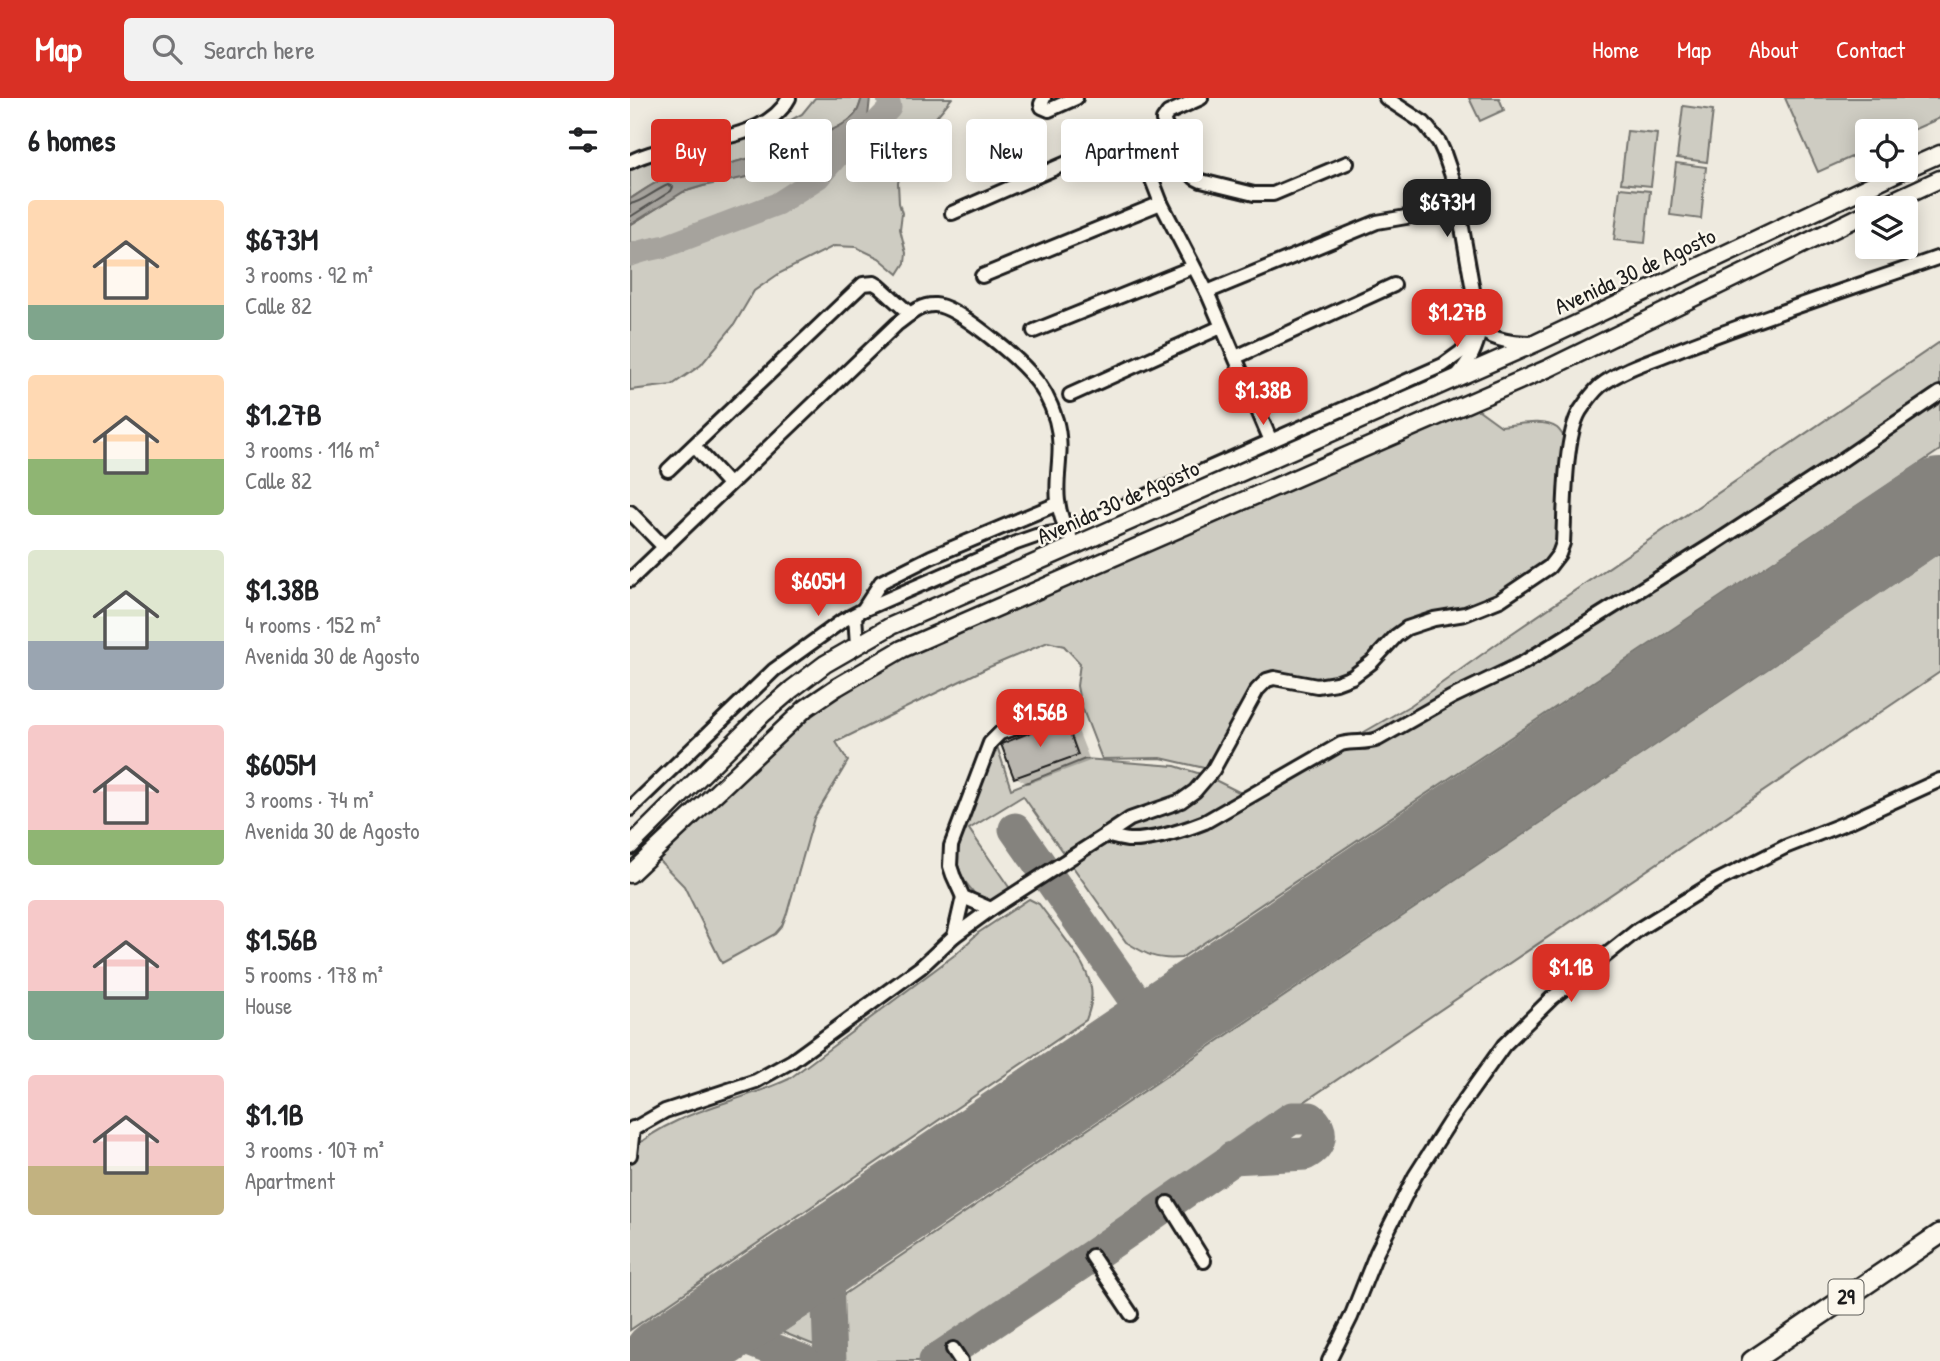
<!DOCTYPE html>
<meta charset="utf-8">
<style>
:root{--surface:#fff;--page:#f2f2f2;--text:#202124;--muted:#757577;--accent:#d93025}
body{margin:0;font-family:"Patrick Hand",sans-serif;background:var(--page);color:var(--text);height:100vh;display:flex;flex-direction:column;font-size:26px;white-space:nowrap}
*{box-sizing:border-box;margin:0}
p{font-size:23px;color:var(--muted)}
.icon{flex:none;width:38px;height:38px;fill:none;stroke:currentColor;stroke-width:2;stroke-linecap:round;stroke-linejoin:round}
.map{position:relative;flex:1;overflow:hidden}
.panel{display:flex;flex-direction:column;background:var(--surface);width:630px}
.panel>*{flex:none}
.guide{position:absolute;left:21px;top:21px;width:665px;height:63px;display:flex;gap:14px}
.buttons{position:absolute;left:1225px;top:21px;display:grid;gap:14px}
.buttons a{display:grid;place-items:center;width:63px;height:63px;border-radius:7px;background:var(--surface);box-shadow:0 4px 18px #0003;font-size:35px}
.price{position:absolute;translate:-50% -60px;padding:0 16px;border-radius:14px;background:var(--accent);color:#fff;font-size:23px;line-height:46px;filter:drop-shadow(0 2px 4px #0008)}
.price::after{content:'';position:absolute;left:50%;top:42px;width:21px;height:16px;margin-left:-10px;background:inherit;clip-path:polygon(0 0,100% 0,50% 100%)}
.price.on{background:#222;color:#fff}
ul{padding:0;list-style:none}
li{display:flex;align-items:center;gap:21px;height:175px;padding:0 28px}
li span{display:grid;place-items:center;flex:none;width:196px;height:140px;border-radius:7px;color:#555}
li>.icon{margin-inline-start:auto}
span .icon{width:84px;height:84px;fill:#fffc;stroke-width:1}
li b{font-size:30px}
h2{display:flex;justify-content:space-between;align-items:center;height:84px;padding:0 28px;font-size:30px}
.pill{padding:0 24px;border-radius:7px;background:var(--surface);box-shadow:0 4px 18px #0003;font-size:24px;line-height:63px}
.pill.on{background:var(--accent);color:#fff}
header{display:flex;align-items:center;gap:42px;box-sizing:border-box;height:98px;padding:0 35px;background:var(--accent);color:#fff}
header strong{font-size:33px}
nav{display:flex;gap:38px;margin-inline-start:auto;font-size:24px}
.search{width:490px;height:63px;background:var(--page);display:flex;align-items:center;gap:18px;box-sizing:border-box;padding:0 24px;border-radius:7px;color:var(--muted);font-size:26px}
main{display:flex;flex:1;min-height:0}
.map>svg:first-child{display:block}
</style>
<header>
<strong>Map</strong>
<div class="search"><svg class="icon" aria-label="search" viewBox="0 0 24 24"><circle cx="10" cy="10" r="6"/><path d="M15 15l6 6"/></svg>Search here</div>
<nav><a>Home</a><a>Map</a><a>About</a><a>Contact</a></nav>
</header>
<main>
<section class="panel">
<h2>6 homes<svg class="icon" aria-label="filters" viewBox="0 0 24 24"><path d="M4 7h16M4 17h16"/><circle cx="9" cy="7" r="2"/><circle cx="15" cy="17" r="2"/></svg></h2>
<ul>
<li><span style="background:linear-gradient(#ffd9b3 75%,#7fa58c 0)"><svg class="icon" aria-label="home" viewBox="0 0 24 24"><path d="M3 11l9-7 9 7M6 9v11h12V9"/></svg></span><div><b>$673M</b><p>3 rooms · 92 m²</p><p>Calle 82</p></div></li>
<li><span style="background:linear-gradient(#ffd9b3 60%,#8fb573 0)"><svg class="icon" aria-label="home" viewBox="0 0 24 24"><path d="M3 11l9-7 9 7M6 9v11h12V9"/></svg></span><div><b>$1.27B</b><p>3 rooms · 116 m²</p><p>Calle 82</p></div></li>
<li><span style="background:linear-gradient(#dfe7d0 65%,#9aa5b1 0)"><svg class="icon" aria-label="home" viewBox="0 0 24 24"><path d="M3 11l9-7 9 7M6 9v11h12V9"/></svg></span><div><b>$1.38B</b><p>4 rooms · 152 m²</p><p>Avenida 30 de Agosto</p></div></li>
<li><span style="background:linear-gradient(#f6c9c9 75%,#8fb573 0)"><svg class="icon" aria-label="home" viewBox="0 0 24 24"><path d="M3 11l9-7 9 7M6 9v11h12V9"/></svg></span><div><b>$605M</b><p>3 rooms · 74 m²</p><p>Avenida 30 de Agosto</p></div></li>
<li><span style="background:linear-gradient(#f6c9c9 65%,#7fa58c 0)"><svg class="icon" aria-label="home" viewBox="0 0 24 24"><path d="M3 11l9-7 9 7M6 9v11h12V9"/></svg></span><div><b>$1.56B</b><p>5 rooms · 178 m²</p><p>House</p></div></li>
<li><span style="background:linear-gradient(#f6c9c9 65%,#c2b280 0)"><svg class="icon" aria-label="home" viewBox="0 0 24 24"><path d="M3 11l9-7 9 7M6 9v11h12V9"/></svg></span><div><b>$1.1B</b><p>3 rooms · 107 m²</p><p>Apartment</p></div></li>
</ul>
</section>
<div class="map">
<svg width="1310" height="1263" viewBox="0 0 1310 1263">
<rect width="100%" height="100%" fill="#eeeadf"/>
<filter id="ink" filterUnits="userSpaceOnUse"><feTurbulence type="fractalNoise" baseFrequency=".0143" numOctaves="2"/><feDisplacementMap in="SourceGraphic" scale="14" xChannelSelector="R" yChannelSelector="G"/><feConvolveMatrix kernelMatrix="1 2 1 2 8 2 1 2 1" color-interpolation-filters="sRGB"/></filter>
<g filter="url(#ink)">
<g fill="#ceccc2" stroke="#75746f" stroke-width="2">
<path d="M185,0H232C230,5 229,11 226,15C212,37 114,62 86,69C72,73 57,74 43,78C27,82 14,92 0,101V64L122,30L146,27L161,22L172,16Z"/>
<path d="M266,0H322L287,42L271,73L268,85L269,105L272,115L270,131L276,155L275,165L268,176L249,160L226,149L204,148L150,175L124,193L104,227L71,267L42,287L0,292V127L53,94L218,45C238,34 255,20 266,0Z"/>
<path d="M839,0H869L874,12L850,23Z"/>
<path d="M1155,0H1310V20L1276,35V33H1237V52L1188,74Z"/>
<path d="M1053,8L1083,12L1077,64L1047,60Z"/>
<path d="M997,33L1027,36L1021,88L991,85Z"/>
<path d="M1046,65L1076,69L1071,121L1040,117Z"/>
<path d="M990,90L1020,93L1015,145L984,142Z"/>
<path d="M1310,244V352L551,860C526,862 517,857 496,844L393,698L339,731L383,795L364,803L351,800L345,796L333,781L328,767L327,751L331,735L367,648L381,691L455,661L545,668L577,678L627,703L729,637L781,607L875,540Z"/>
<path d="M838,304L871,328C885,327 914,320 927,330C932,334 936,343 939,348L929,456L870,502L789,525L706,585L637,582L583,672L531,660L472,661L450,604L447,588L450,565L434,548L418,544L357,570L206,644L218,663L184,720L157,815L152,828L145,836L92,865L54,788L22,755L207,589Z"/>
<path d="M1310,454V574L291,1263H213C206,1240 207,1220 213,1197Z"/>
<path d="M399,801L409,806C424,827 458,865 461,890C463,901 460,911 456,922L0,1232V1053C45,1012 106,1006 159,981L326,856L348,835Z"/>
<path d="M187,1211L189,1249L152,1234Z"/>
</g>
<path fill="#a6a39d" stroke="#6f6d69" stroke-width="2" d="M232,0H240L238,19L247,13L256,0H266L260,10L235,36L218,45L169,65L127,77L73,88L53,94L0,127V101C14,92 27,82 43,78C57,74 72,73 86,69C114,62 212,37 226,15C229,11 230,5 232,0Z"/>
<g fill="#0003">
<path d="M400,600L405,603L408,612L394,617L388,613Z"/>
<path d="M424,605L428,611L426,620L413,608Z"/>
<path d="M435,623L447,630L460,663L398,686L386,679Z"/>
</g>
<g fill="none" stroke-linecap="round" stroke-linejoin="round">
<path stroke="#535250" stroke-width="2" d="M0,106C13,104 25,92 38,87L43,89L41,93L0,119"/>
<path stroke="#a6a39d" stroke-width="23" d="M0,157L13,153L36,148L147,106L189,79L218,46L235,36L260,10L258,0"/>
<g stroke="#85837e" stroke-width="33">
<path d="M385,731L526,932"/>
<path d="M196,1155L200,1263"/>
<path d="M85,1229L173,1263"/>
<path d="M305,1263L462,1158L662,1020H680C695,1032 691,1048 675,1056L602,1060"/>
</g>
<path stroke="#85837e" stroke-width="86" d="M34,1263L1310,403"/>
</g>
<g fill="#b9b6af" stroke="#1c1c1c" stroke-width="2">
<path d="M400,598L404,610L387,615L383,603Z"/>
<path d="M420,602L426,606L423,621L411,608Z"/>
<path d="M435,621L448,657L384,680L371,646Z"/>
</g>
<g fill="none" stroke-linecap="round" stroke-linejoin="round">
<g stroke="#1c1c1c" stroke-width="18">
<g id="minor">
<path d="M414,0L411,6L412,9L419,12L446,0"/>
<path d="M571,0L538,15L533,22L554,68L565,80L571,83L624,96H643L717,65"/>
<path d="M756,0L794,25L809,44L814,55L824,84L850,232C846,251 840,263 827,278"/>
<path d="M0,64C46,39 132,50 159,0"/>
<path d="M322,115L494,40L502,39L506,40L531,105L577,194L641,343"/>
<path d="M352,178L531,105"/>
<path d="M577,194L747,124L829,110"/>
<path d="M850,232C867,243 882,245 902,245"/>
<path d="M404,233L563,169"/>
<path d="M606,259L764,187"/>
<path d="M440,297L591,229"/>
<path d="M64,348L99,386"/>
<path d="M38,372L233,186L244,185L249,188L280,216"/>
<path d="M0,414L34,449"/>
<path d="M0,482L267,226C278,218 290,206 305,207C327,208 385,258 400,275C412,288 421,305 426,322C438,365 414,393 440,438"/>
<path d="M233,512L251,484L301,459L427,406"/>
<path d="M225,517L227,547"/>
<path d="M0,711L144,572L212,523L233,512L386,445L406,438L437,433L813,267L831,254L850,232"/>
<path d="M476,737L500,721L551,703L565,693L583,672L627,592L637,582L644,580L687,588L706,585L722,579L742,564L766,538L777,530L804,521L835,516L870,502L919,469L929,456L933,445C935,411 934,340 950,313C956,304 962,295 970,288C993,270 1026,261 1053,250C1137,217 1224,189 1310,159"/>
<path d="M361,811L333,799L323,777L320,768L321,748L360,645L370,635L399,625"/>
<path d="M324,838L361,811L476,737C483,739 491,741 498,742C523,743 552,733 575,724L711,646C724,642 735,646 748,641L822,599L893,565L1082,447L1209,364L1310,295"/>
<path d="M0,1033L35,1013L126,983L162,963L291,869L324,838L333,799"/>
<path d="M0,1057L3,1030"/>
<path d="M538,1105L574,1163"/>
<path d="M462,1158L501,1216"/>
<path d="M323,1251L331,1263"/>
<path d="M699,1263L721,1219L747,1154L785,1078L822,1020L874,947L922,900L1009,831L1087,783L1155,749L1218,724L1310,682"/>
</g>
</g>
<g stroke="#1c1c1c" stroke-width="21">
<g id="major">
<path d="M1276,71L1310,56"/>
<path d="M1247,110L1310,81"/>
<path d="M0,748L133,616L162,591L195,566L261,528L906,245L1273,72"/>
<path d="M0,776L176,610L207,589L272,551L919,270L1237,115"/>
</g>
</g>
<g stroke="#1c1c1c" stroke-width="24">
<path id="highway" d="M1122,1263L1310,1136"/>
</g>
<use href="#minor" stroke="#fbf7ec" stroke-width="12"/>
<use href="#major" stroke="#fbf7ec" stroke-width="16"/>
<use href="#highway" stroke="#fbf7ec" stroke-width="19"/>
</g>
</g>
<g text-anchor="middle" stroke-width="5" stroke-linejoin="round" paint-order="stroke">
<rect fill="#fbf7ec" stroke="#5f5e5a" stroke-width="2" x="1198.5" y="1181.5" width="35" height="35" rx="5"/>
<g font-size="21" font-weight="bold" fill="#1c1c1c">
<text x="1216" y="1206">29</text>
</g>
<g font-size="23" fill="#1c1c1c" stroke="#fbf7ec">
<text transform="translate(1005 173) rotate(-25)" y="8">Avenida 30 de Agosto</text>
<text transform="translate(488 404) rotate(-24)" y="8">Avenida 30 de Agosto</text>
</g>
</g>
</svg>
<div class="buttons">
<a><svg class="icon" aria-label="locate" viewBox="0 0 24 24"><circle cx="12" cy="12" r="6"/><path d="M12 2v4M12 18v4M2 12h4M18 12h4"/></svg></a>
<a><svg class="icon" aria-label="layers" viewBox="0 0 24 24"><path d="M12 4l9 5-9 5-9-5zM3 14l9 5 9-5"/></svg></a>
</div>
<b class="price on" style="left:817px;top:141px">$673M</b>
<b class="price" style="left:827px;top:251px">$1.27B</b>
<b class="price" style="left:633px;top:329px">$1.38B</b>
<b class="price" style="left:188px;top:520px">$605M</b>
<b class="price" style="left:410px;top:651px">$1.56B</b>
<b class="price" style="left:941px;top:906px">$1.1B</b>
<div class="guide">
<a class="pill on">Buy</a>
<a class="pill">Rent</a>
<a class="pill">Filters</a>
<a class="pill">New</a>
<a class="pill">Apartment</a>
</div>
</div>
</main>
